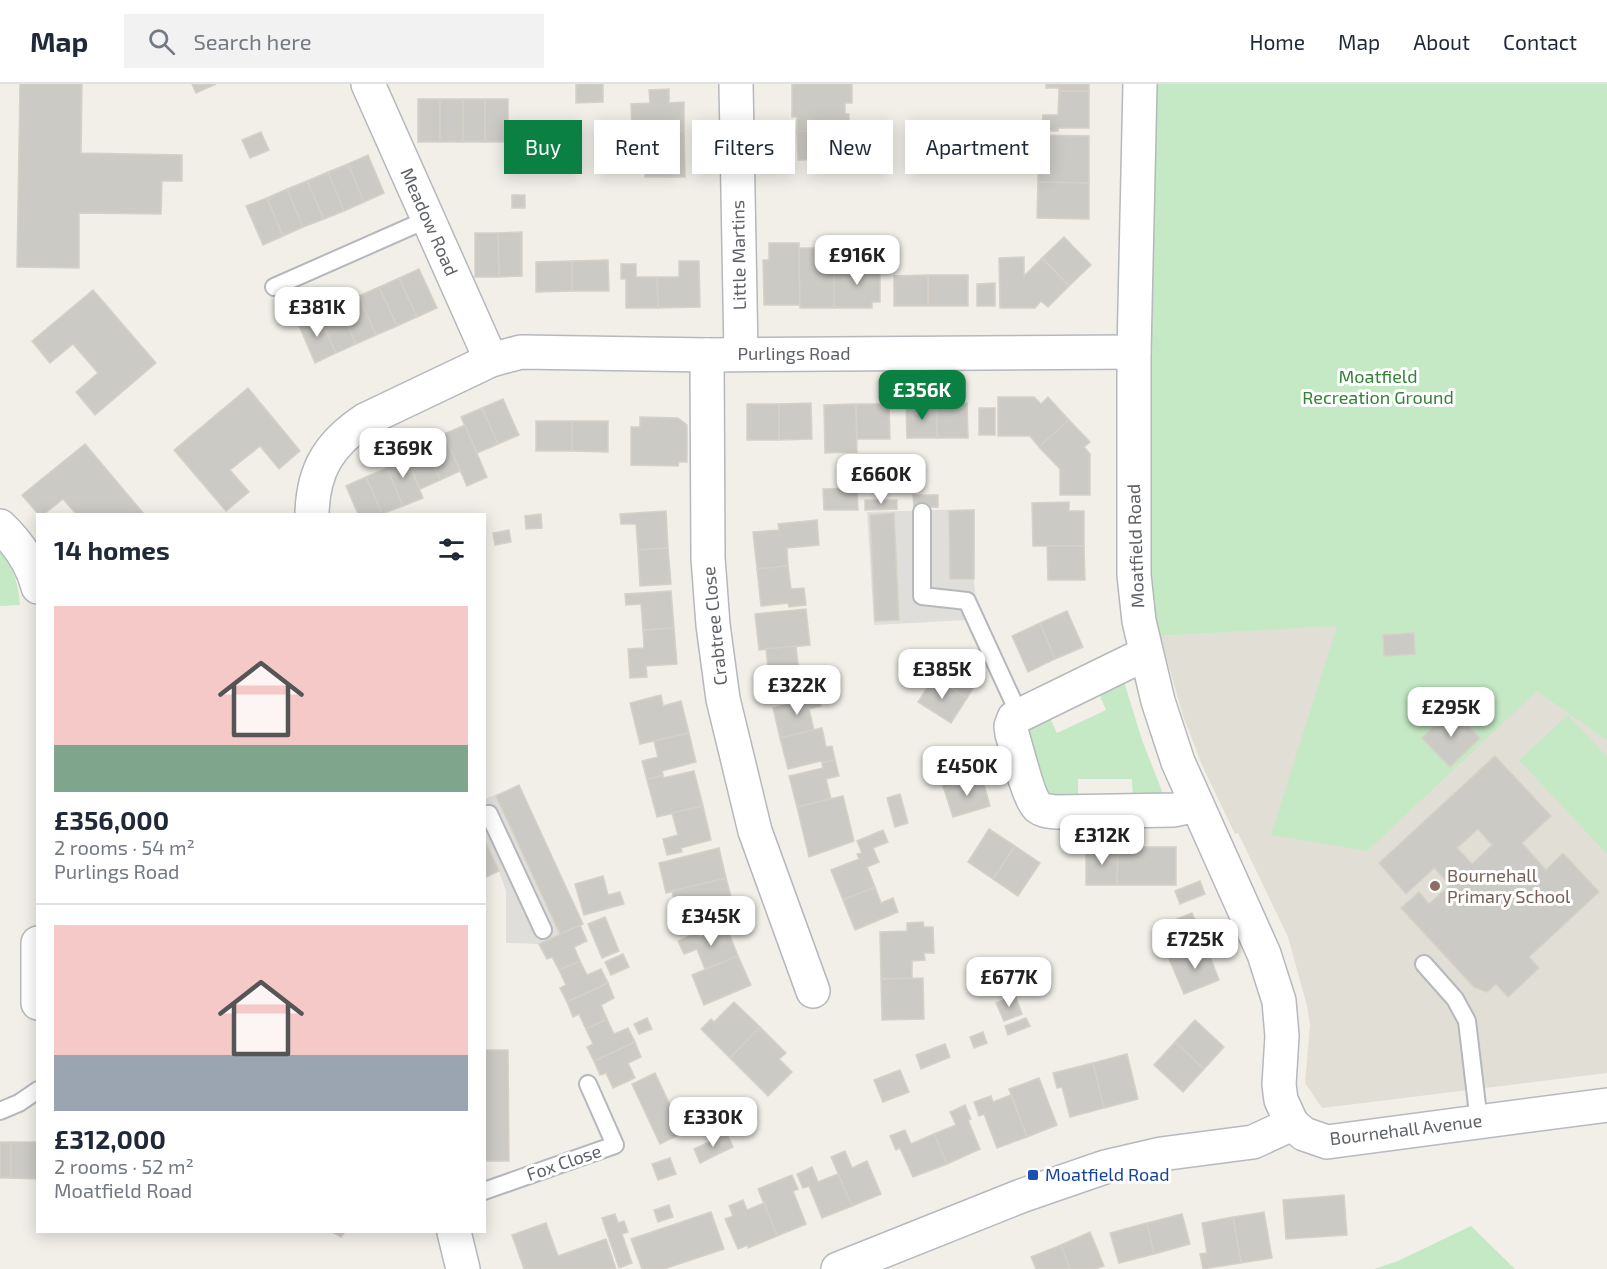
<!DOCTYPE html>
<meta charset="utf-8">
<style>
:root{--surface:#fff;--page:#f2f2f3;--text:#1f2937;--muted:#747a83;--line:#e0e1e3;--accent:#0b8043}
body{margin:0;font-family:"Exo 2",sans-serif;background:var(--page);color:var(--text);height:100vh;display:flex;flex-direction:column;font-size:22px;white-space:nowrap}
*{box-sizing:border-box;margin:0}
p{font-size:20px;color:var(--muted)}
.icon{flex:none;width:33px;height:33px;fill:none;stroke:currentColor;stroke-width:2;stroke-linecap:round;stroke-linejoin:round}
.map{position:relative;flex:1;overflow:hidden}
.details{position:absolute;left:36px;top:429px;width:450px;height:720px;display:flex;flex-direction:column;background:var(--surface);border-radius:0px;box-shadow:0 3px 15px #0003}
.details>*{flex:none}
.top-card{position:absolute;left:504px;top:36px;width:570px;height:54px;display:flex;gap:12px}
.price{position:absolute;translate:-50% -51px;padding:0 14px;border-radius:12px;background:#fff;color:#222;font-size:20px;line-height:39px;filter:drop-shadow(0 2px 3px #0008)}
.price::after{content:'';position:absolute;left:50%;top:36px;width:18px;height:14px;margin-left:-9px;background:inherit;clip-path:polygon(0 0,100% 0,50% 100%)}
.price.current{background:var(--accent);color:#fff}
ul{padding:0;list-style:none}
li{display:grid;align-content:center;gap:12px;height:318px;padding:0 18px}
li+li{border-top:2px solid var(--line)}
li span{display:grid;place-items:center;height:186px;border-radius:0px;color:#555}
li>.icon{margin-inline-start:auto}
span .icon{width:108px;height:108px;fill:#fffc;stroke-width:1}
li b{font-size:26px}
h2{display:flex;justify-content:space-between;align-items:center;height:72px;padding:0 18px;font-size:26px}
.pill{padding:0 21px;border-radius:0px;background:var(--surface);box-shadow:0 3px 15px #0003;font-size:21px;line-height:54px}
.pill.current{background:var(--accent);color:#fff}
header{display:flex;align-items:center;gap:36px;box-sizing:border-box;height:84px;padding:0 30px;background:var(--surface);border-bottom:2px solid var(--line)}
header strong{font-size:28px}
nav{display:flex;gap:33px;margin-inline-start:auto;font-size:21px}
.search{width:420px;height:54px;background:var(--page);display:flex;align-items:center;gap:15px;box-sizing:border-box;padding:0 21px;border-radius:0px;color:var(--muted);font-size:22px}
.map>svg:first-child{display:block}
</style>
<header>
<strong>Map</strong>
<div class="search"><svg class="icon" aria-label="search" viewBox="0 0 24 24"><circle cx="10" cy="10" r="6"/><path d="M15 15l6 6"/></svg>Search here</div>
<nav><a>Home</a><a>Map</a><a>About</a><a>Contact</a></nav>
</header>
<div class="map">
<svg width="1607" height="1185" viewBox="0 0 1607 1185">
<rect width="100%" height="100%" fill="#f1efe8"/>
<g fill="#e0deda">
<path d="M975,425L974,499L976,517L1019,612L1004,619L967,536L874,541L867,428Z"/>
<path d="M519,701L583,840L539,860L506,859V807L499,787L484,759L485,715Z"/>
</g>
<path fill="#e1ded6" d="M1607,526V989L1322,1024L1305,999L1310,941L1307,922L1288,853L1238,749L1235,750L1202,681L1183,632L1160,552Z"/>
<g fill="#c5e8c5">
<path d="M1154,0H1607V656L1537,607L1367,767L1271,751L1337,542L1160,552L1149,498L1147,422Z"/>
<path d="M0,467C14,483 18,500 20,521L0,522Z"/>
<path d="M1122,591L1142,656L1165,715L1133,717L1132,695H1078V717L1047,716L1022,640L1046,626L1057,649L1106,626L1096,603Z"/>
<path d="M1568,631L1607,673V770L1519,676Z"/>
<path d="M1471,1142L1515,1185H1374L1398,1177Z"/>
</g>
<g fill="#cccac5" stroke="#d6d1c6" stroke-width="1.5" fill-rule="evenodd">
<path d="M20,0H82L81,69L182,71V97H162L161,130L79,129V184L17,183Z"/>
<path d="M192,0H216L196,9Z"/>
<path d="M576,0H603V18L576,19Z"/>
<path d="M792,0H852V19H845V30H849V46L797,47V33H792Z"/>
<path d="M1046,0H1089V7H1059V4H1046Z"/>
<path d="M669,5V19L684,18V47L632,48L631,20L650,19L649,6Z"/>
<path d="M1059,7H1089V44H1058V47H1042L1043,31H1058Z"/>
<rect x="418" y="15" width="22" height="43"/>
<rect x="440" y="15" width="23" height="43"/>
<rect x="463" y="15" width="22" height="43"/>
<rect x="485" y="15" width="23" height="43"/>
<path d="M836,46L837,75L798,76L797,47Z"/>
<path d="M644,47H684L685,93H645Z"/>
<path d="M261,48L269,66L250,74L242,56Z"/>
<path d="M1038,51L1089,52V99L1038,98Z"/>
<path d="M368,71L384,109L364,118L348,80Z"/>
<path d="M348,80L364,118L344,127L328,88Z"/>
<path d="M328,88L344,127L324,135L307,97Z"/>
<path d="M307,97L324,135L303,143L287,105Z"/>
<path d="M1038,98L1089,99V135L1037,134Z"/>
<path d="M287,105L303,143L283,152L267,114Z"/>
<rect x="512" y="111" width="13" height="13"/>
<path d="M267,114L283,152L263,161L246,122Z"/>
<path d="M522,148V192L499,193L498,149Z"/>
<path d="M475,149H498L499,193H475Z"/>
<path d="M1064,153L1091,181L1069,202L1042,174Z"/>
<path d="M769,159H799L800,221H764L763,176H769Z"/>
<path d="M799,164H815V180H834V224H800Z"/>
<path d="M1024,173V192L1042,174L1069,202L1048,223L1041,217L1035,224H1000L999,174Z"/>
<path d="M608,176L609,207H572V177Z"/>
<path d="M572,177V207L536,208V178Z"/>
<path d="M679,177H699L700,223L658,224L657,193H679Z"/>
<path d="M621,180H636V193H657L658,224H626V195H621Z"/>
<path d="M834,180H880V218H872V224H834Z"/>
<path d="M419,185L437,224L417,233L399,194Z"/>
<rect x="928" y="191" width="40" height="31"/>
<path d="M928,191V222H894V192Z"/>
<path d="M399,194L417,233L397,242L379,203Z"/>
<path d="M995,199V222H977V200Z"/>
<path d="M379,203L397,242L376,251L359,212Z"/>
<path d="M93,206L156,279L95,331L76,308L98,289L73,260L50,279L32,257Z"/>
<path d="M359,212L376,251L356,260L338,221Z"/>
<path d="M338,221L356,260L336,269L318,230Z"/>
<path d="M318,230L336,269L315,279L298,239Z"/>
<path d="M248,304L300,367L279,385L260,362L230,386L249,408L226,427L174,366Z"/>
<path d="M998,313H1034L1041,320L1048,313L1069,336L1039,363L1030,352H998Z"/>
<path d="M503,315L519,351L498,360L482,324Z"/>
<path d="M811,319L812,355L779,356V320Z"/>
<path d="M967,319L968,354H937V320Z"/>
<rect x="747" y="320" width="32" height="36"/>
<path d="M856,320L857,368L825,369L824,321Z"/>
<path d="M856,320H889L890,355H857Z"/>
<path d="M906,320H937V354H907Z"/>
<path d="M482,324L498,360L477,369L461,333Z"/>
<rect x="979" y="324" width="16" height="27"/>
<path d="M640,333L678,334L687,341V378H679L678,382L631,381V343H640Z"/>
<path d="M1069,336L1090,358L1084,363L1090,370V411H1060V385L1039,363Z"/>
<rect x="536" y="337" width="36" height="30"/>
<path d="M572,337H608V368L572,367Z"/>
<path d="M465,341L487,393L467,402L444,350Z"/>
<path d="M444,350L460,387L440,396L424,359Z"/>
<path d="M424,359L440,396L420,405L404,367Z"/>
<path d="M85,360L144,430H76L63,415L44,430H38L22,411Z"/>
<path d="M404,367L423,414L403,422L383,376Z"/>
<path d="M387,384L403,422L382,430L366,393Z"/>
<path d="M366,393L382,430H358L346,402Z"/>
<path d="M857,404L858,426H824L823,405Z"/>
<path d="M913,411H938V423L914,424Z"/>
<path d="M865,416H897V425L865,426Z"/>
<path d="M1069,418V427H1084V462H1033L1032,419Z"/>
<path d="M974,426V495H950L949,427Z"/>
<path d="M666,427L668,464L638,466L636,440H621L620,430Z"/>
<path d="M894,429L899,536L875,537L870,431Z"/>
<path d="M541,430L542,444L526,445L525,432Z"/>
<path d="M817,436L819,461L787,464L788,482L757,485L753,448L779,446L778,440Z"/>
<path d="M509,446L511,458L495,461L493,449Z"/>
<path d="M1047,462H1084L1085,496H1048Z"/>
<path d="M668,464L671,500L640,502L638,466Z"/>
<path d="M788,482L791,505L804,504L806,521L789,523L788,519L761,522L757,485Z"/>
<path d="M671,507L674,544L643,546L641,520L626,521L625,510Z"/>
<path d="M806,525L810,561L759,566L755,530Z"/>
<path d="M1067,527L1083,563L1055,575L1040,539Z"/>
<path d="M1040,539L1055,575L1028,588L1012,552Z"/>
<path d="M674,544L677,580L646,582L647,593L630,594L628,565L644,564L643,546Z"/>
<path d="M1414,549L1415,570L1384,572L1383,551Z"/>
<path d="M796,562L800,598L770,601L766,565Z"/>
<path d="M950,567L983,588L967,614L934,593Z"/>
<path d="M934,593L967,614L951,639L918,618Z"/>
<path d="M818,607L821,622L809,625L814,646L780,654L773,624L803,616L802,612Z"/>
<path d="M661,611L663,622L681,617L689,649L640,660L630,619Z"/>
<path d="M1452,625L1480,654L1450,683L1422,654Z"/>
<path d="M822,644L826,663L832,662L835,676L822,679L821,677L788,685L780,654Z"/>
<path d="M689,649L696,678L662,687L663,691L647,696L642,677L658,673L654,657Z"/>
<path d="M973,665L982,694L944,705L935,676Z"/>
<path d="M1495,672L1551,732L1522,759L1546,786L1563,769L1599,808L1529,873L1539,884L1508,913L1496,900L1487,908L1474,903L1401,824L1419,808L1429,820L1450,801L1434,784L1406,810L1379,779ZM1478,745L1492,761L1472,780L1457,764Z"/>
<path d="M835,676L839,692L826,695L831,715L797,723L789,692L823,684L822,679Z"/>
<path d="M694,687L703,722L657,733L647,696L663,691V694Z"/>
<path d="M982,694L990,722L953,733L944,705Z"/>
<path d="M519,701L583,840L560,850L496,712Z"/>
<path d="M900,710L908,739L895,743L887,714Z"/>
<path d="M843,712L854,757L809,773L797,723Z"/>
<path d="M703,722L711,756L681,764L682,768L667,771L663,755L678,751L672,729Z"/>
<path d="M989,745L1015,762L993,795L968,778Z"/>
<path d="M883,746L888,758L873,764L879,778L867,783L875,803L843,816L831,786L859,775L857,770L862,769L857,757Z"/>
<path d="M484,759H486L499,787L484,794Z"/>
<path d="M1015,762L1040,779L1018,812L993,795Z"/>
<path d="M1086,763H1118L1117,801H1086Z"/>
<path d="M1118,763H1176V801H1117Z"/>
<path d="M719,764L726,794L666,809L659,779Z"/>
<path d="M603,792L608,811L620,808L624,820L584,831L575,800Z"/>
<path d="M726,794L734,824L702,831L703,837L680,842L672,807Z"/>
<path d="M1200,797L1205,810L1180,820L1175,807Z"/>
<path d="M875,803L881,819L893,814L898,828L855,846L843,816Z"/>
<path d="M1192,829L1206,862L1170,877L1157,843Z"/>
<path d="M605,833L619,867L602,874L588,840Z"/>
<path d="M923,838L924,843H933L934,869H924L925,876L912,877V895H881L880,848L907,847V839Z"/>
<path d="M580,841L587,857L574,863L580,877L559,886L552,873L547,875L539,860Z"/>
<path d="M726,842L738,872L705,885L697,865L684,870L678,857L698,848L700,853Z"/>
<path d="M1206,862L1219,896L1184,910L1170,877Z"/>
<path d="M623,870L629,883L611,891L605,878Z"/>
<path d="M738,872L751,901L704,921L692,891Z"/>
<path d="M580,877L587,891L601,885L608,899L567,918L560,904L566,901L559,886Z"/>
<path d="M923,894L924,935L882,936L881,895Z"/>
<path d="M608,899L614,914L601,921L607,935L586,945L579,930L573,933L567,918Z"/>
<path d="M1015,911L1022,930L1004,937L996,919Z"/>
<path d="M734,918L760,943L730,974L701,945L711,935L714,938Z"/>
<path d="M647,934L652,945L639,950L634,940Z"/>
<path d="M1026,934L1030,942L1008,951L1005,942Z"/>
<path d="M607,935L614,950L628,944L635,958L594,977L587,963L593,960L586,945Z"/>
<path d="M1195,936L1224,963L1204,985L1175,958Z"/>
<path d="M760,943L786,969L779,975L792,988L768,1012L730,974Z"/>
<path d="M983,948L987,959L974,964L970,953Z"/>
<path d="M635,958L641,973L628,979L635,994L613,1004L606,989L600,991L594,977Z"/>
<path d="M1175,958L1204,985L1183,1008L1154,981Z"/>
<path d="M945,960L950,973L921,985L916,971Z"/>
<path d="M484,966H508L509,1077H484Z"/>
<path d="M1127,970L1138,1015L1104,1024L1093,979Z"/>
<path d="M1093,979L1104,1024L1070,1033L1062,1003L1057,1004L1053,989Z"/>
<path d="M900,986L909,1008L883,1018L874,996Z"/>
<path d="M655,989L683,1049L660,1060L632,1000Z"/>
<path d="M1039,994L1057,1041L1027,1053L1009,1005Z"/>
<path d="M1011,1011L1027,1053L997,1064L984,1030L979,1032L974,1018L991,1012L993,1018Z"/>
<path d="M965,1021L971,1035L968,1036L980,1065L947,1080L934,1050L956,1041L950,1028Z"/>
<path d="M905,1046L911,1060L934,1050L947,1080L913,1093L900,1064L896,1066L890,1052Z"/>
<path d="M727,1050L733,1063L700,1079L694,1065Z"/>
<rect x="0" y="1058" width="11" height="36"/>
<path d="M11,1058H38V1095L11,1094Z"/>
<path d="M845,1067L852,1084L867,1077L881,1110L852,1122L831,1073Z"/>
<path d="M670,1074L676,1090L658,1096L652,1080Z"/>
<path d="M812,1083L818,1098L838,1090L852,1122L822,1134L809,1102L803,1104L797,1090Z"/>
<path d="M792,1091L798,1105L793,1107L806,1140L777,1152L758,1105Z"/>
<path d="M1344,1111L1347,1151L1286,1155L1283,1116Z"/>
<path d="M743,1116L747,1126L764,1119L777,1152L748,1164V1161L738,1165L725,1135L733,1132L729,1122Z"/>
<path d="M669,1121L673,1133L658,1138L654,1126Z"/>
<path d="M711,1128L724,1165L664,1185H642L631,1155Z"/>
<path d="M1264,1128L1272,1174L1241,1179L1233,1133Z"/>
<path d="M615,1130L618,1139L624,1137L628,1148L622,1150L632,1179L619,1184L602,1134Z"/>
<path d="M1182,1130L1190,1160L1154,1170L1147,1139Z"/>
<path d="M1233,1133L1241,1179L1203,1185L1200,1170L1207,1169L1202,1139Z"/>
<path d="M546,1139L558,1172L606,1155L616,1185H524L512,1151Z"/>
<path d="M1147,1139L1154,1170L1119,1179L1110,1149Z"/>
<path d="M332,1148H345L341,1153Z"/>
<path d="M1090,1148L1104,1182L1095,1185H1070L1061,1161Z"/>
<path d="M1061,1161L1070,1185H1036L1031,1173Z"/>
</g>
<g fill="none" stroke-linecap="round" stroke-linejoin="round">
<g stroke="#b5b8bc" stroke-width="20">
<g id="lane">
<path d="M274,203L428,135"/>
<path d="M922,428V512L967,517L1019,630"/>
<path d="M484,730H489L543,846"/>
<path d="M1424,880L1455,915L1467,937L1479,1038"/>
<path d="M0,1027L19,1019L38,1006"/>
<path d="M484,1107L615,1061L588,1000"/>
</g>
</g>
<g stroke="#b5b8bc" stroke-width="36">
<g id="street">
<path d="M368,0L491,276"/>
<path d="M736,0L741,270"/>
<path d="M1140,0L1134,268V491L1139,537L1158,617L1178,678L1264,870L1279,917L1282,952L1279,1001L1281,1016L1292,1040"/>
<path d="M707,271L708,474L713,541L723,615L755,747L813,907"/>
<path d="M312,430C313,386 329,360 365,336L491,276L521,268L707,271L1134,268"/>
<path d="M0,442C18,459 32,479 38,503"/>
<path d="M1145,570L1014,634L1011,642L1012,650C1017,665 1028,714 1038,723C1043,727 1049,727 1056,728L1174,726L1197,721"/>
<path d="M38,859V919"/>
<path d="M454,1148L463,1185"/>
</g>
</g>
<g stroke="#b6babf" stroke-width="36">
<path id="secondary" d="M838,1185L1021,1112L1105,1083L1161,1070L1253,1058L1292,1040L1304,1050L1327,1058L1607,1021"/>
</g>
<use href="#lane" stroke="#fff" stroke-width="16"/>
<use href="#street" stroke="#fff" stroke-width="33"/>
<use href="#secondary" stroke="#fff" stroke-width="33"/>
</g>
<circle fill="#8d6e63" stroke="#fff" stroke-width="2" cx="1435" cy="802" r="6"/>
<rect fill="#1a4fb4" stroke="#fff" stroke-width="2" x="1027" y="1085" width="12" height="12" rx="3"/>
<g text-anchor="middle" stroke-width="6" stroke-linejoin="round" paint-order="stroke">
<g font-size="18" fill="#5f6368" stroke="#fff">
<text transform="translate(429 138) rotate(66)" y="6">Meadow Road</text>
<text transform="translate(739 171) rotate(-91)" y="6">Little Martins</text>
<text x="794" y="276">Purlings Road</text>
<text transform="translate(1136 462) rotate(-92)" y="6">Moatfield Road</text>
<text transform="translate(715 542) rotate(-96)" y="6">Crabtree Close</text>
<text transform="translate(1406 1046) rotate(-7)" y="6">Bournehall Avenue</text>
<text transform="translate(564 1079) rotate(-19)" y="6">Fox Close</text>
</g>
<g font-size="18" fill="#348238" stroke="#fff">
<text x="1378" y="299">Moatfield<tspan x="1378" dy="21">Recreation Ground</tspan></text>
</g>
<g font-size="18" fill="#785e54" stroke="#fff" text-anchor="start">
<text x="1447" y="798">Bournehall<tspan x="1447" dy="21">Primary School</tspan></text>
</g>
<g font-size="18" fill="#164399" stroke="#fff" text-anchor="start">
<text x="1045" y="1097">Moatfield Road</text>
</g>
</g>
</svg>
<b class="price" style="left:857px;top:202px">£916K</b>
<b class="price" style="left:317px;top:254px">£381K</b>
<b class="price current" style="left:922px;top:337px">£356K</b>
<b class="price" style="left:403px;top:395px">£369K</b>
<b class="price" style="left:881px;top:421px">£660K</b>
<b class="price" style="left:942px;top:616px">£385K</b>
<b class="price" style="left:797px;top:632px">£322K</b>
<b class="price" style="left:1451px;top:654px">£295K</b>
<b class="price" style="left:967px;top:713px">£450K</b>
<b class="price" style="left:1102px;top:782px">£312K</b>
<b class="price" style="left:711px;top:863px">£345K</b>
<b class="price" style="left:1195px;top:886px">£725K</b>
<b class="price" style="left:1009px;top:924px">£677K</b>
<b class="price" style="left:713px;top:1064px">£330K</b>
<div class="top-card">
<a class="pill current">Buy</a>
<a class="pill">Rent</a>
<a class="pill">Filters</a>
<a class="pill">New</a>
<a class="pill">Apartment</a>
</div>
<section class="details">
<h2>14 homes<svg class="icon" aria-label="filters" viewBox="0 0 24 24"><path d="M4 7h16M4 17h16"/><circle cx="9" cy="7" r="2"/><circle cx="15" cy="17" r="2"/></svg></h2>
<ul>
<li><span style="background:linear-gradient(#f6c9c9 75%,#7fa58c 0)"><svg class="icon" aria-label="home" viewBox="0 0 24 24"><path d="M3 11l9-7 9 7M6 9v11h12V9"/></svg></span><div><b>£356,000</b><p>2 rooms · 54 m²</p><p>Purlings Road</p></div></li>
<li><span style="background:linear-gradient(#f6c9c9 70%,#9aa5b1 0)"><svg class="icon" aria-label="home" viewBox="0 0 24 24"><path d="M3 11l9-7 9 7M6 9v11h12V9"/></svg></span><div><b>£312,000</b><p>2 rooms · 52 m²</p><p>Moatfield Road</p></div></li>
</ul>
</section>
</div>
